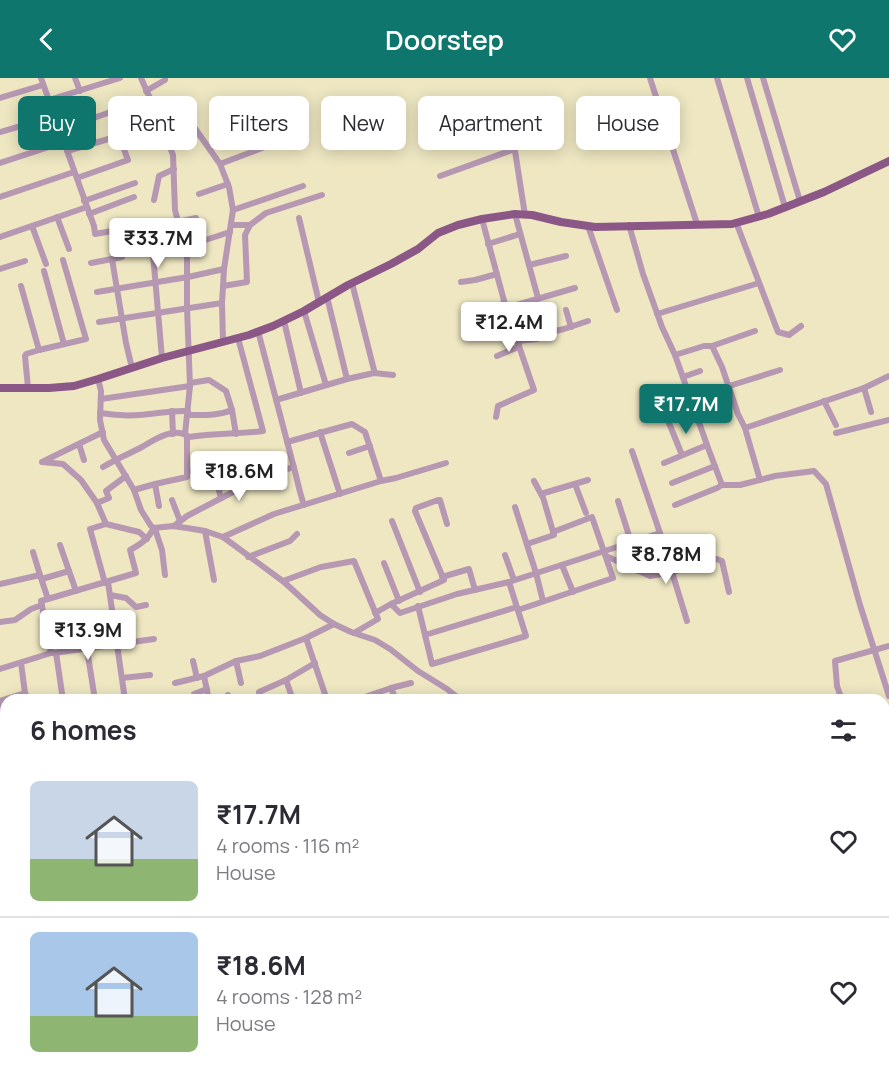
<!DOCTYPE html>
<meta charset="utf-8">
<style>
:root{--surface:#fff;--page:#f7f7f7;--text:#2b2b33;--muted:#7c7c81;--line:#e1e1e2;--accent:#0f766e}
body{margin:0;font-family:Manrope,sans-serif;background:var(--page);color:var(--text);height:100vh;display:flex;flex-direction:column;font-size:22px;white-space:nowrap}
*{box-sizing:border-box;margin:0}
p{font-size:20px;color:var(--muted)}
.icon{flex:none;width:33px;height:33px;fill:none;stroke:currentColor;stroke-width:2;stroke-linecap:round;stroke-linejoin:round}
.map{position:relative;flex:1;overflow:hidden}
.sheet{position:absolute;left:0px;top:616px;width:890px;height:386px;display:flex;flex-direction:column;background:var(--surface);border-radius:18px 18px 0 0;box-shadow:0 3px 15px #0003}
.sheet>*{flex:none}
.top-card{position:absolute;left:18px;top:18px;width:854px;height:54px;display:flex;gap:12px}
.price{position:absolute;translate:-50% -51px;padding:0 14px;border-radius:6px;background:#fff;color:#222;font-size:20px;line-height:39px;filter:drop-shadow(0 2px 3px #0008)}
.price::after{content:'';position:absolute;left:50%;top:36px;width:18px;height:14px;margin-left:-9px;background:inherit;clip-path:polygon(0 0,100% 0,50% 100%)}
.price.selected{background:var(--accent);color:#fff}
ul{padding:0;list-style:none}
li{display:flex;align-items:center;gap:18px;height:150px;padding:0 30px}
li+li{border-top:2px solid var(--line)}
li span{display:grid;place-items:center;flex:none;width:168px;height:120px;border-radius:9px;color:#555}
li>.icon{margin-inline-start:auto}
span .icon{width:72px;height:72px;fill:#fffc;stroke-width:1}
li b{font-size:26px}
h2{display:flex;justify-content:space-between;align-items:center;height:72px;padding:0 30px;font-size:26px}
.pill{padding:0 21px;border-radius:9px;background:var(--surface);box-shadow:0 3px 15px #0003;font-size:21px;line-height:54px}
.pill.selected{background:var(--accent);color:#fff}
header{display:flex;justify-content:space-between;align-items:center;height:78px;padding:0 30px;background:var(--accent);color:#fff;font-size:27px;font-weight:600}
.map>svg:first-child{display:block}
</style>
<header><svg class="icon" aria-label="back" viewBox="0 0 24 24"><path d="M15 5l-7 7 7 7"/></svg>Doorstep<svg class="icon" aria-label="heart" viewBox="0 0 24 24"><path d="M12 20l-8-8c-3-5 5-10 8-4 3-6 11-1 8 4z"/></svg></header>
<div class="map">
<svg width="889" height="1001" viewBox="0 0 889 1001">
<rect width="100%" height="100%" fill="#eee7c2"/>
<g fill="none" stroke-linecap="round" stroke-linejoin="round">
<g stroke="#b798b3" stroke-width="6">
<path d="M41,0L94,148L95,156L118,152L126,146"/>
<path d="M75,0L80,13"/>
<path d="M141,0L157,36"/>
<path d="M650,0L697,146"/>
<path d="M717,0L759,139"/>
<path d="M747,0L785,129"/>
<path d="M763,0L800,123"/>
<path d="M146,13L165,2V0"/>
<path d="M0,20L43,7"/>
<path d="M49,22L120,0"/>
<path d="M285,37L293,59"/>
<path d="M60,52L119,31"/>
<path d="M0,54L55,38"/>
<path d="M67,73L119,58L128,82L77,100"/>
<path d="M0,85L64,64"/>
<path d="M220,86L302,55"/>
<path d="M440,98L512,72L515,73L525,137"/>
<path d="M199,116L228,106"/>
<path d="M0,119L74,94"/>
<path d="M154,122L159,98L174,91"/>
<path d="M84,123L135,105"/>
<path d="M233,132L303,108"/>
<path d="M89,136L134,119"/>
<path d="M515,136L538,220"/>
<path d="M57,139L69,171"/>
<path d="M299,140L319,224"/>
<path d="M482,141L506,230L534,312L498,328L496,339"/>
<path d="M178,144L196,140"/>
<path d="M736,144L778,254L789,257L801,248"/>
<path d="M231,147H250"/>
<path d="M629,147L643,196L662,249L675,277L707,367"/>
<path d="M32,148L46,186"/>
<path d="M588,148L617,232"/>
<path d="M180,151L175,132L173,77L157,36L178,34L187,39L220,86L229,109L233,132L224,191L222,225L223,264"/>
<path d="M0,159L87,129"/>
<path d="M488,166L520,156"/>
<path d="M141,167L153,176L162,280"/>
<path d="M112,181L122,179"/>
<path d="M91,185L112,181L126,265L132,290"/>
<path d="M529,187L566,178"/>
<path d="M0,191L25,183"/>
<path d="M44,193L64,266"/>
<path d="M461,204L475,202L497,196"/>
<path d="M21,208L39,272"/>
<path d="M223,208L247,204L245,157L250,147L266,135L322,117"/>
<path d="M97,214L188,199L224,191"/>
<path d="M327,219L347,301"/>
<path d="M506,230L575,210"/>
<path d="M566,232L571,249"/>
<path d="M304,233L326,307"/>
<path d="M472,236L505,225"/>
<path d="M657,236L759,205"/>
<path d="M530,241L536,239L541,243L545,258"/>
<path d="M284,243L301,315"/>
<path d="M99,244L222,225"/>
<path d="M258,253C270,297 281,342 293,386C297,400 299,413 304,427"/>
<path d="M517,263L537,261L546,258L547,255L564,251L588,243"/>
<path d="M712,268L755,253"/>
<path d="M675,277L704,268H712L722,289L738,336L745,350L760,402"/>
<path d="M497,278L516,270L519,267"/>
<path d="M374,295L393,297"/>
<path d="M683,299L700,293"/>
<path d="M98,301L101,313L100,342L104,362L134,412L141,432L151,448L154,450L173,448L187,450L205,453L223,459L284,504L320,537L334,546L351,554L375,562L390,571L418,593L447,611L461,622"/>
<path d="M190,305L209,302L226,313L232,332L236,356"/>
<path d="M729,308L780,292"/>
<path d="M28,310L25,278L26,276L39,272L86,261L63,182"/>
<path d="M864,310L871,334"/>
<path d="M101,321L190,308"/>
<path d="M276,322L347,301L374,295V292L352,205"/>
<path d="M824,323L836,347"/>
<path d="M172,333L173,356"/>
<path d="M100,335C113,337 126,338 139,337C156,336 171,332 188,333"/>
<path d="M187,337C203,337 218,338 232,332"/>
<path d="M669,345L682,377"/>
<path d="M745,350L864,310L889,298"/>
<path d="M320,354L340,416"/>
<path d="M836,355L889,342"/>
<path d="M185,356L190,308L187,230V168L230,154"/>
<path d="M287,364L352,346L365,354L381,403"/>
<path d="M79,366L84,382"/>
<path d="M632,373L660,455"/>
<path d="M349,375L370,368"/>
<path d="M44,383L103,354"/>
<path d="M42,384L63,386L81,402L97,425L106,446L139,454L147,461"/>
<path d="M664,385L707,367L722,407"/>
<path d="M103,389C116,381 129,376 142,369C155,361 175,348 189,359C214,355 239,356 263,353L238,260"/>
<path d="M187,394L195,391L214,395L221,420"/>
<path d="M534,403L542,418"/>
<path d="M672,405L715,388"/>
<path d="M155,406L159,428"/>
<path d="M575,406L586,435"/>
<path d="M134,412L155,406L187,399V358"/>
<path d="M172,422L180,443"/>
<path d="M618,423L631,464L638,493"/>
<path d="M97,425L109,420L106,413L126,398"/>
<path d="M675,427L717,410L722,407H740L775,398L814,393L826,406L860,527L889,618"/>
<path d="M515,429L536,495L543,523"/>
<path d="M392,443L420,514"/>
<path d="M174,448L187,438L233,414L234,412L233,403L235,401L266,397L294,389"/>
<path d="M155,451L162,472L165,497"/>
<path d="M205,453L214,502"/>
<path d="M223,459L274,436L381,403L396,400L446,385"/>
<path d="M527,466L554,457L542,416L544,415L588,402"/>
<path d="M60,467L76,513"/>
<path d="M33,474L40,497"/>
<path d="M505,477L514,502"/>
<path d="M606,478L650,498L672,494L717,481L722,483L729,514"/>
<path d="M248,479L290,463L297,456"/>
<path d="M384,485L399,523"/>
<path d="M562,487L573,514"/>
<path d="M442,499L469,491L475,512"/>
<path d="M42,501L69,493"/>
<path d="M283,503L321,489L354,483L378,541L354,555"/>
<path d="M108,504L125,622"/>
<path d="M509,504L526,558L432,586L425,557L517,529"/>
<path d="M105,505L90,451L106,446"/>
<path d="M0,506L40,497L48,521"/>
<path d="M110,517L126,520L136,529L146,527"/>
<path d="M391,526L400,535L457,516L509,504L660,455L687,543"/>
<path d="M418,528L425,557"/>
<path d="M518,532L613,500L592,439L553,454"/>
<path d="M375,535L391,526L444,502L415,433L416,430L438,422H440L447,446"/>
<path d="M82,540L95,622"/>
<path d="M0,544L15,542L31,531L42,527"/>
<path d="M306,560L327,622"/>
<path d="M51,575L41,523L136,495L130,472C141,466 148,461 154,450"/>
<path d="M56,575L63,622"/>
<path d="M193,583L197,600"/>
<path d="M236,583L241,605"/>
<path d="M21,585L25,615"/>
<path d="M0,591L51,575H54L154,561"/>
<path d="M204,598L209,622"/>
<path d="M122,600L150,597"/>
<path d="M286,602L293,622"/>
<path d="M175,605L204,598L236,583L260,578L306,560L334,546"/>
<path d="M391,610L396,622"/>
<path d="M228,617L229,622"/>
<path d="M195,622L194,616L207,611"/>
<path d="M260,622L259,614L286,602L315,585"/>
<path d="M356,622L391,610L411,605"/>
<path d="M437,622L444,620"/>
<path d="M842,622L837,608L835,583L889,568"/>
<path d="M0,623L25,615L29,622"/>
<path d="M0,623L6,651"/>
<path d="M0,681L6,680"/>
<path d="M884,685L889,684"/>
<path d="M884,762L889,781"/>
<path d="M884,793L889,792"/>
<path d="M884,923L889,921"/>
<path d="M41,996V1001"/>
<path d="M171,996L172,1001"/>
<path d="M609,996L612,1001"/>
<path d="M633,996L635,1001"/>
<path d="M666,996L667,1001"/>
<path d="M699,996L702,1001"/>
<path d="M749,996L754,1001"/>
<path d="M820,996L821,1001L837,996"/>
<path d="M849,996L851,1001"/>
<path d="M870,996L877,1001"/>
<path d="M60,1001L84,996"/>
<path d="M734,1001L742,996"/>
</g>
<path stroke="#8b5787" stroke-width="8" d="M0,310H49L74,308L98,301L162,280L249,257L273,248L304,233L348,207L391,186L418,171L438,155L458,147L482,141L515,136L532,137L561,144L595,149L732,146L768,136L824,114L889,83"/>
</g>
</svg>
<b class="price" style="left:158px;top:191px">₹33.7M</b>
<b class="price" style="left:509px;top:275px">₹12.4M</b>
<b class="price selected" style="left:686px;top:357px">₹17.7M</b>
<b class="price" style="left:239px;top:424px">₹18.6M</b>
<b class="price" style="left:666px;top:507px">₹8.78M</b>
<b class="price" style="left:88px;top:583px">₹13.9M</b>
<div class="top-card">
<a class="pill selected">Buy</a>
<a class="pill">Rent</a>
<a class="pill">Filters</a>
<a class="pill">New</a>
<a class="pill">Apartment</a>
<a class="pill">House</a>
</div>
<section class="sheet">
<h2>6 homes<svg class="icon" aria-label="filters" viewBox="0 0 24 24"><path d="M4 7h16M4 17h16"/><circle cx="9" cy="7" r="2"/><circle cx="15" cy="17" r="2"/></svg></h2>
<ul>
<li><span style="background:linear-gradient(#c9d6e8 65%,#8fb573 0)"><svg class="icon" aria-label="home" viewBox="0 0 24 24"><path d="M3 11l9-7 9 7M6 9v11h12V9"/></svg></span><div><b>₹17.7M</b><p>4 rooms · 116 m²</p><p>House</p></div><svg class="icon" aria-label="heart" viewBox="0 0 24 24"><path d="M12 20l-8-8c-3-5 5-10 8-4 3-6 11-1 8 4z"/></svg></li>
<li><span style="background:linear-gradient(#a9c7e8 70%,#8fb573 0)"><svg class="icon" aria-label="home" viewBox="0 0 24 24"><path d="M3 11l9-7 9 7M6 9v11h12V9"/></svg></span><div><b>₹18.6M</b><p>4 rooms · 128 m²</p><p>House</p></div><svg class="icon" aria-label="heart" viewBox="0 0 24 24"><path d="M12 20l-8-8c-3-5 5-10 8-4 3-6 11-1 8 4z"/></svg></li>
</ul>
</section>
</div>
